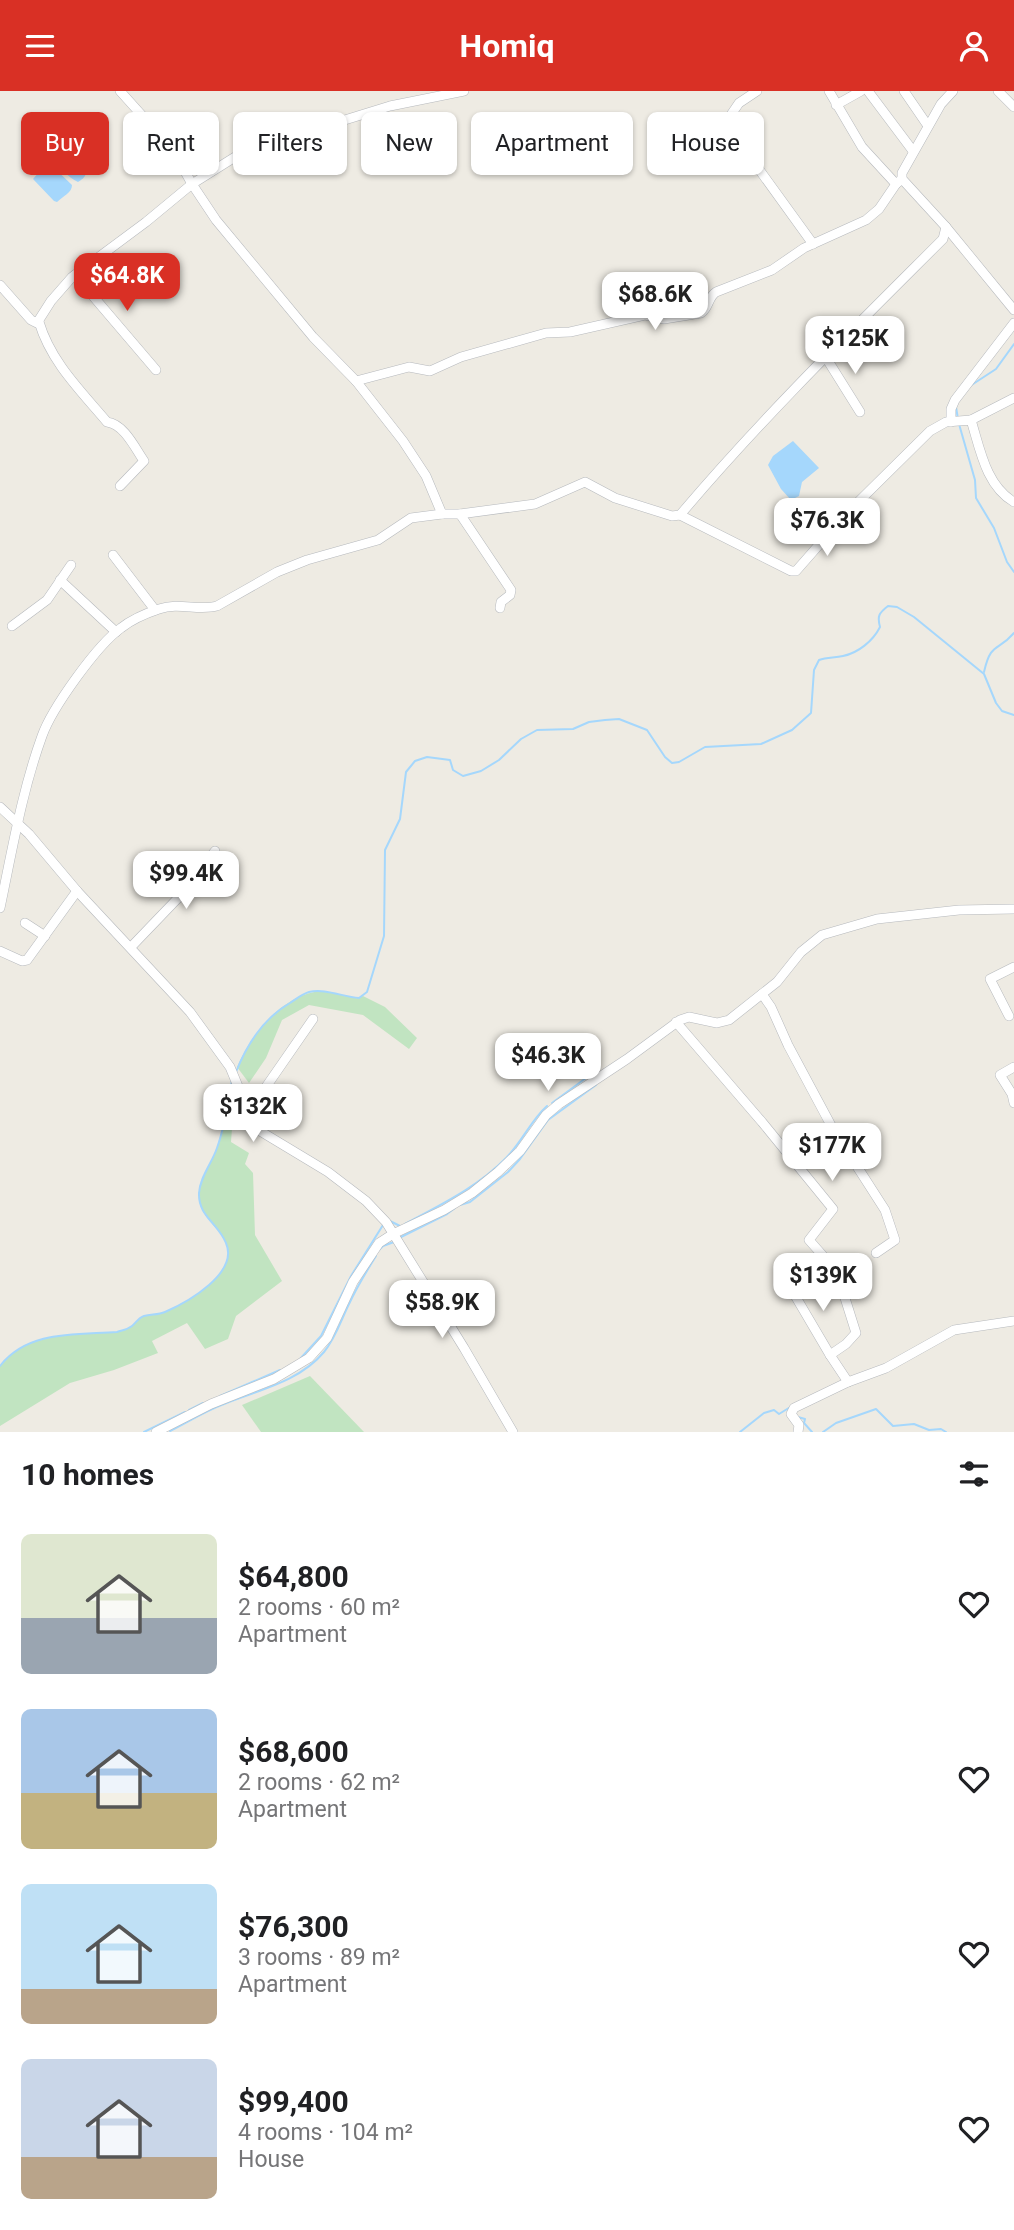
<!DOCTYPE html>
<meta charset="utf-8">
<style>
:root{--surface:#fff;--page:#f6f6f6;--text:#202124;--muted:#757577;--accent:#d93025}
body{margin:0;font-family:Roboto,sans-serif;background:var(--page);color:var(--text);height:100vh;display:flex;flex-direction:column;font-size:26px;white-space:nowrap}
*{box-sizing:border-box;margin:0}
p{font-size:23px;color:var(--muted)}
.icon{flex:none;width:38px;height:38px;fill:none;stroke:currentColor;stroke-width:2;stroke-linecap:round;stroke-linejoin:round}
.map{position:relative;height:1341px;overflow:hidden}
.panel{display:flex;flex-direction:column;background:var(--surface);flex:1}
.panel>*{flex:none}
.top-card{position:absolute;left:21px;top:21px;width:973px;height:63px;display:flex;gap:14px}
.price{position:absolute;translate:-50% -60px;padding:0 16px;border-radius:14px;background:#fff;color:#222;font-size:23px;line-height:46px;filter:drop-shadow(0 2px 4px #0008)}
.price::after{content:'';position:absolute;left:50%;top:42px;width:21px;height:16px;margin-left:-10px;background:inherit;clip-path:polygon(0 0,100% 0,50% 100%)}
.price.selected{background:var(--accent);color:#fff}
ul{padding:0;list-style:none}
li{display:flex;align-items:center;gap:21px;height:175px;padding:0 21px}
li span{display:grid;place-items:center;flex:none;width:196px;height:140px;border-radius:10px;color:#555}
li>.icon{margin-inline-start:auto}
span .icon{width:84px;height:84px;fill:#fffc;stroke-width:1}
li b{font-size:30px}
h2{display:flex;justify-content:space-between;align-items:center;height:84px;padding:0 21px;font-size:30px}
.chip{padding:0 24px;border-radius:10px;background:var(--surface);box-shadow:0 2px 5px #0004;font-size:24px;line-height:63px}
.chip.selected{background:var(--accent);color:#fff}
header{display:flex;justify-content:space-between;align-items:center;height:91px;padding:0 21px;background:var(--accent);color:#fff;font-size:32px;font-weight:700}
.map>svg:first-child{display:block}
</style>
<header><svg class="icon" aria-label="menu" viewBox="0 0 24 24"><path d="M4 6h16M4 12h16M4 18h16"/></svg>Homiq<svg class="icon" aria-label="person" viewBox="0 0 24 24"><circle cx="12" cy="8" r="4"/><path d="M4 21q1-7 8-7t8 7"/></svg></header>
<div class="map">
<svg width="1014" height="1341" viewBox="0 0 1014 1341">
<rect width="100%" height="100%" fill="#eeebe3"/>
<g fill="#c1e4c1">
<path d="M323,900L356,907L363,905L385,916L417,947L409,958L363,924L309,914L282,929L266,967L249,992L237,976C252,942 283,902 323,900Z"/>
<path d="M226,1029L232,1037L231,1051L249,1062L245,1073L253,1082L255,1144L282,1190L236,1225L228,1248L205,1258L187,1232L152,1250L158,1262L114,1279L70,1292L0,1335V1275C28,1239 76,1244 117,1241C122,1239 127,1239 132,1235C136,1232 139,1227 144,1225C151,1223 158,1224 165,1221C186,1212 237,1183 227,1155C221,1136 199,1127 199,1105C199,1089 210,1075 216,1060C220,1050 223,1039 226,1029Z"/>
<path d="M310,1285L364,1341H261L242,1314Z"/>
</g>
<g fill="#a5d7fc">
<path d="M62,56C70,58 87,72 86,82C85,87 81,89 78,91C68,86 58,76 53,66Z"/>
<path d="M48,71L72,94C72,102 63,105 57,111L54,110L33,88Z"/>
<path d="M793,350L819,377L802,391L799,405L791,409L781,398L768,374L773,365Z"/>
</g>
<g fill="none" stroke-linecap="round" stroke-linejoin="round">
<g stroke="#a5d7fc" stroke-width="2">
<path d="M970,295L996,278L1014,253"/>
<path d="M956,316L958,328"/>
<path d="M959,333L975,389L976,407L994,437L1007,471L1014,481"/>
<path d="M984,581C991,550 998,561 1014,542"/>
<path d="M236,981C247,953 264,927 290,912C296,908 302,903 309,901C325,897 343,906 359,907L367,901L384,845L385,759L400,728L406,681L415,670L427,666L450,669L453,679L463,685L481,680L499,669L521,648L537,639L573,638L589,631L605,629L619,628L647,639L665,666L672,672L679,671L705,656L761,653L792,639L811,622L814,579L819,569C827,566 834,567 843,565C858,562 873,550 880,536C877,525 879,522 888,515L897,516L914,526L984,583L996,612L1002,620L1014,624"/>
<path d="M552,1012L586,987"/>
<path d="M460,1114L470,1111L508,1081L520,1068L548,1029L596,994"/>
<path d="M390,1130L400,1135"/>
<path d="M405,1133C440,1114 478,1096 506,1067C522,1051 531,1029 547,1015"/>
<path d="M399,1147L447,1123L455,1117"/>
<path d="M378,1160L383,1155L394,1151"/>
<path d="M300,1268L321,1245L351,1185L383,1134"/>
<path d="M0,1275C28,1239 76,1244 117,1241C122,1239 127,1239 132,1235C136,1232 138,1227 144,1225C151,1223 158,1224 165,1221C188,1211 239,1182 226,1152C218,1132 198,1125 199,1102C200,1086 212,1072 217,1057C225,1035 228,1013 232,989"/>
<path d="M220,1305L280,1279"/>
<path d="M189,1319L203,1312"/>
<path d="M798,1326L805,1328L804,1332L812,1341"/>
<path d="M170,1340C188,1331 205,1320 224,1313C258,1299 299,1291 324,1261C336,1246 341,1229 349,1213C357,1196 366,1181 376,1165"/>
<path d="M144,1341L185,1321"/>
<path d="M740,1341L764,1322L774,1319L779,1323L792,1315"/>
<path d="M823,1341L836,1332L876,1318L893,1335L914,1333L929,1339L941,1338L946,1341"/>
</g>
<g stroke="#b6b9bd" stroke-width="10">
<g id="minor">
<path d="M120,0L173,59L192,93L216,129L313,246L356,290L403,350L426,385L442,423"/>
<path d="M757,0L739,12L726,31L727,34L813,153"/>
<path d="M829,0L862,56L896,93"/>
<path d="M868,0L913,60"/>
<path d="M904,0L928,35"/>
<path d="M998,0L1014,16"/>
<path d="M836,14L861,0"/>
<path d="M946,136L1014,219"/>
<path d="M75,184L156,279"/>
<path d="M0,194L31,229L37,232L51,210L72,186L146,131L192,93L235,66L284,54L335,32L390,15L464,0"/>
<path d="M39,231C51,271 80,299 107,331C124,333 135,357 144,370L120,395"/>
<path d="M825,265L860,321"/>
<path d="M356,290L409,276L430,280L461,266L546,242L570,241L645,224L664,228L701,222C709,217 708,206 716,201L772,179L804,157L866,129L879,118L896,93L902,88"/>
<path d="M971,329L1014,307"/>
<path d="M951,331V318L955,309L1014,232"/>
<path d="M460,423L511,499L510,504L501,511L500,517"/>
<path d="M680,424L791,480H796L846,423L930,340L946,331L971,329C980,358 986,395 1014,411"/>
<path d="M113,464L155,519"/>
<path d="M60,489L116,541"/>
<path d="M12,535L47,509L71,474"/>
<path d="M0,716L29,743L77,800L190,921L230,976L249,1022"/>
<path d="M0,817C12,760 22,700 42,645C52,617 97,554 121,537C131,529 147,522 159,518C179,511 198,520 217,515L277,481L307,469L378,449L411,427L442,423H460L535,413L585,391L615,407L672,425L680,424C762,327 853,238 943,148L946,136L902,88V82L941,13L953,0"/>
<path d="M25,832L45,845"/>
<path d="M131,856L179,806L215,760"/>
<path d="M0,860L22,870L27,869L77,800"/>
<path d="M762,903L771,916L788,954L833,1038L885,1119L895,1149L876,1162"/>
<path d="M1009,925L990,888L1014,876"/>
<path d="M313,928L250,1019L249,1030L260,1040L328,1081L366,1110L386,1131L464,1257L513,1341"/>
<path d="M676,931L762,1031L833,1118L809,1149L824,1166L845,1207L856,1242L846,1253L830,1264L848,1291"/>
<path d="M1014,976L1000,984L1012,1003L1014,1012"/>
<path d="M790,1196L830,1264"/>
<path d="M156,1341L211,1313L274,1288L309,1267L327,1247L353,1191L379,1152L393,1143L444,1119L472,1102L498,1081L520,1060L546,1024L559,1013L627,968L680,929L689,926L717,932L729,929L777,891L801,861L822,844L877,828L959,819L1014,818"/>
<path d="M798,1341L799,1334L791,1323L794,1317L848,1291L886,1277L954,1239L1014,1230"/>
</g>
</g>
<use href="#minor" stroke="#fff" stroke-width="9"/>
</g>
</svg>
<b class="price selected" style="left:127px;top:222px">$64.8K</b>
<b class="price" style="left:655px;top:241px">$68.6K</b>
<b class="price" style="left:855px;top:285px">$125K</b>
<b class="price" style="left:827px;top:467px">$76.3K</b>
<b class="price" style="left:186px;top:820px">$99.4K</b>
<b class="price" style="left:548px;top:1002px">$46.3K</b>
<b class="price" style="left:253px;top:1053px">$132K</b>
<b class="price" style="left:832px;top:1092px">$177K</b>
<b class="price" style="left:823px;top:1222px">$139K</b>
<b class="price" style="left:442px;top:1249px">$58.9K</b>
<div class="top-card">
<a class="chip selected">Buy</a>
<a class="chip">Rent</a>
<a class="chip">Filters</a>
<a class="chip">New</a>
<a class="chip">Apartment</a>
<a class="chip">House</a>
</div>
</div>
<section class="panel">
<h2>10 homes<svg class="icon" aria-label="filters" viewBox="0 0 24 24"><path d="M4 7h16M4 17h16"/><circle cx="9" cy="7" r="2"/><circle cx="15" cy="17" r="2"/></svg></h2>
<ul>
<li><span style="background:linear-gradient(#dfe7d0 60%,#9aa5b1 0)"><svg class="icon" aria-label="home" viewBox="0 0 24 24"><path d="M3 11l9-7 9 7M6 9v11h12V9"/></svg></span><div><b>$64,800</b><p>2 rooms · 60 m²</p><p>Apartment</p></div><svg class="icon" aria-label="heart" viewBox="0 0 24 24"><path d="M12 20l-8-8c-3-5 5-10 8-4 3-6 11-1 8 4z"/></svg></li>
<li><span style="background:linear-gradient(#a9c7e8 60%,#c2b280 0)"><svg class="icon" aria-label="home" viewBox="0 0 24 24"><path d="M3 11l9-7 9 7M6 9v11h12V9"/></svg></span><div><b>$68,600</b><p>2 rooms · 62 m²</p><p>Apartment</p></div><svg class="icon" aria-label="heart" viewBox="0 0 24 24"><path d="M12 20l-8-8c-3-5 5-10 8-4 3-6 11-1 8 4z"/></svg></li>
<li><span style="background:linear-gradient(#bfe0f5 75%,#b9a48a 0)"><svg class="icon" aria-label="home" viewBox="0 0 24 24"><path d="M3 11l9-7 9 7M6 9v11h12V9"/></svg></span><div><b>$76,300</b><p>3 rooms · 89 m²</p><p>Apartment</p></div><svg class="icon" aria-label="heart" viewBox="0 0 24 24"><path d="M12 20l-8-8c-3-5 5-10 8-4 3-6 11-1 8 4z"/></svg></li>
<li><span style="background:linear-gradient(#c9d6e8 70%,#b9a48a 0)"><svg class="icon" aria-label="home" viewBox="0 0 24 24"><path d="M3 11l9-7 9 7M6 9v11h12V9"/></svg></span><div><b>$99,400</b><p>4 rooms · 104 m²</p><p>House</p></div><svg class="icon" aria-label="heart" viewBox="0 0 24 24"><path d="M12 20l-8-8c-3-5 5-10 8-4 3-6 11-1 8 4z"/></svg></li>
</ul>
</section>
